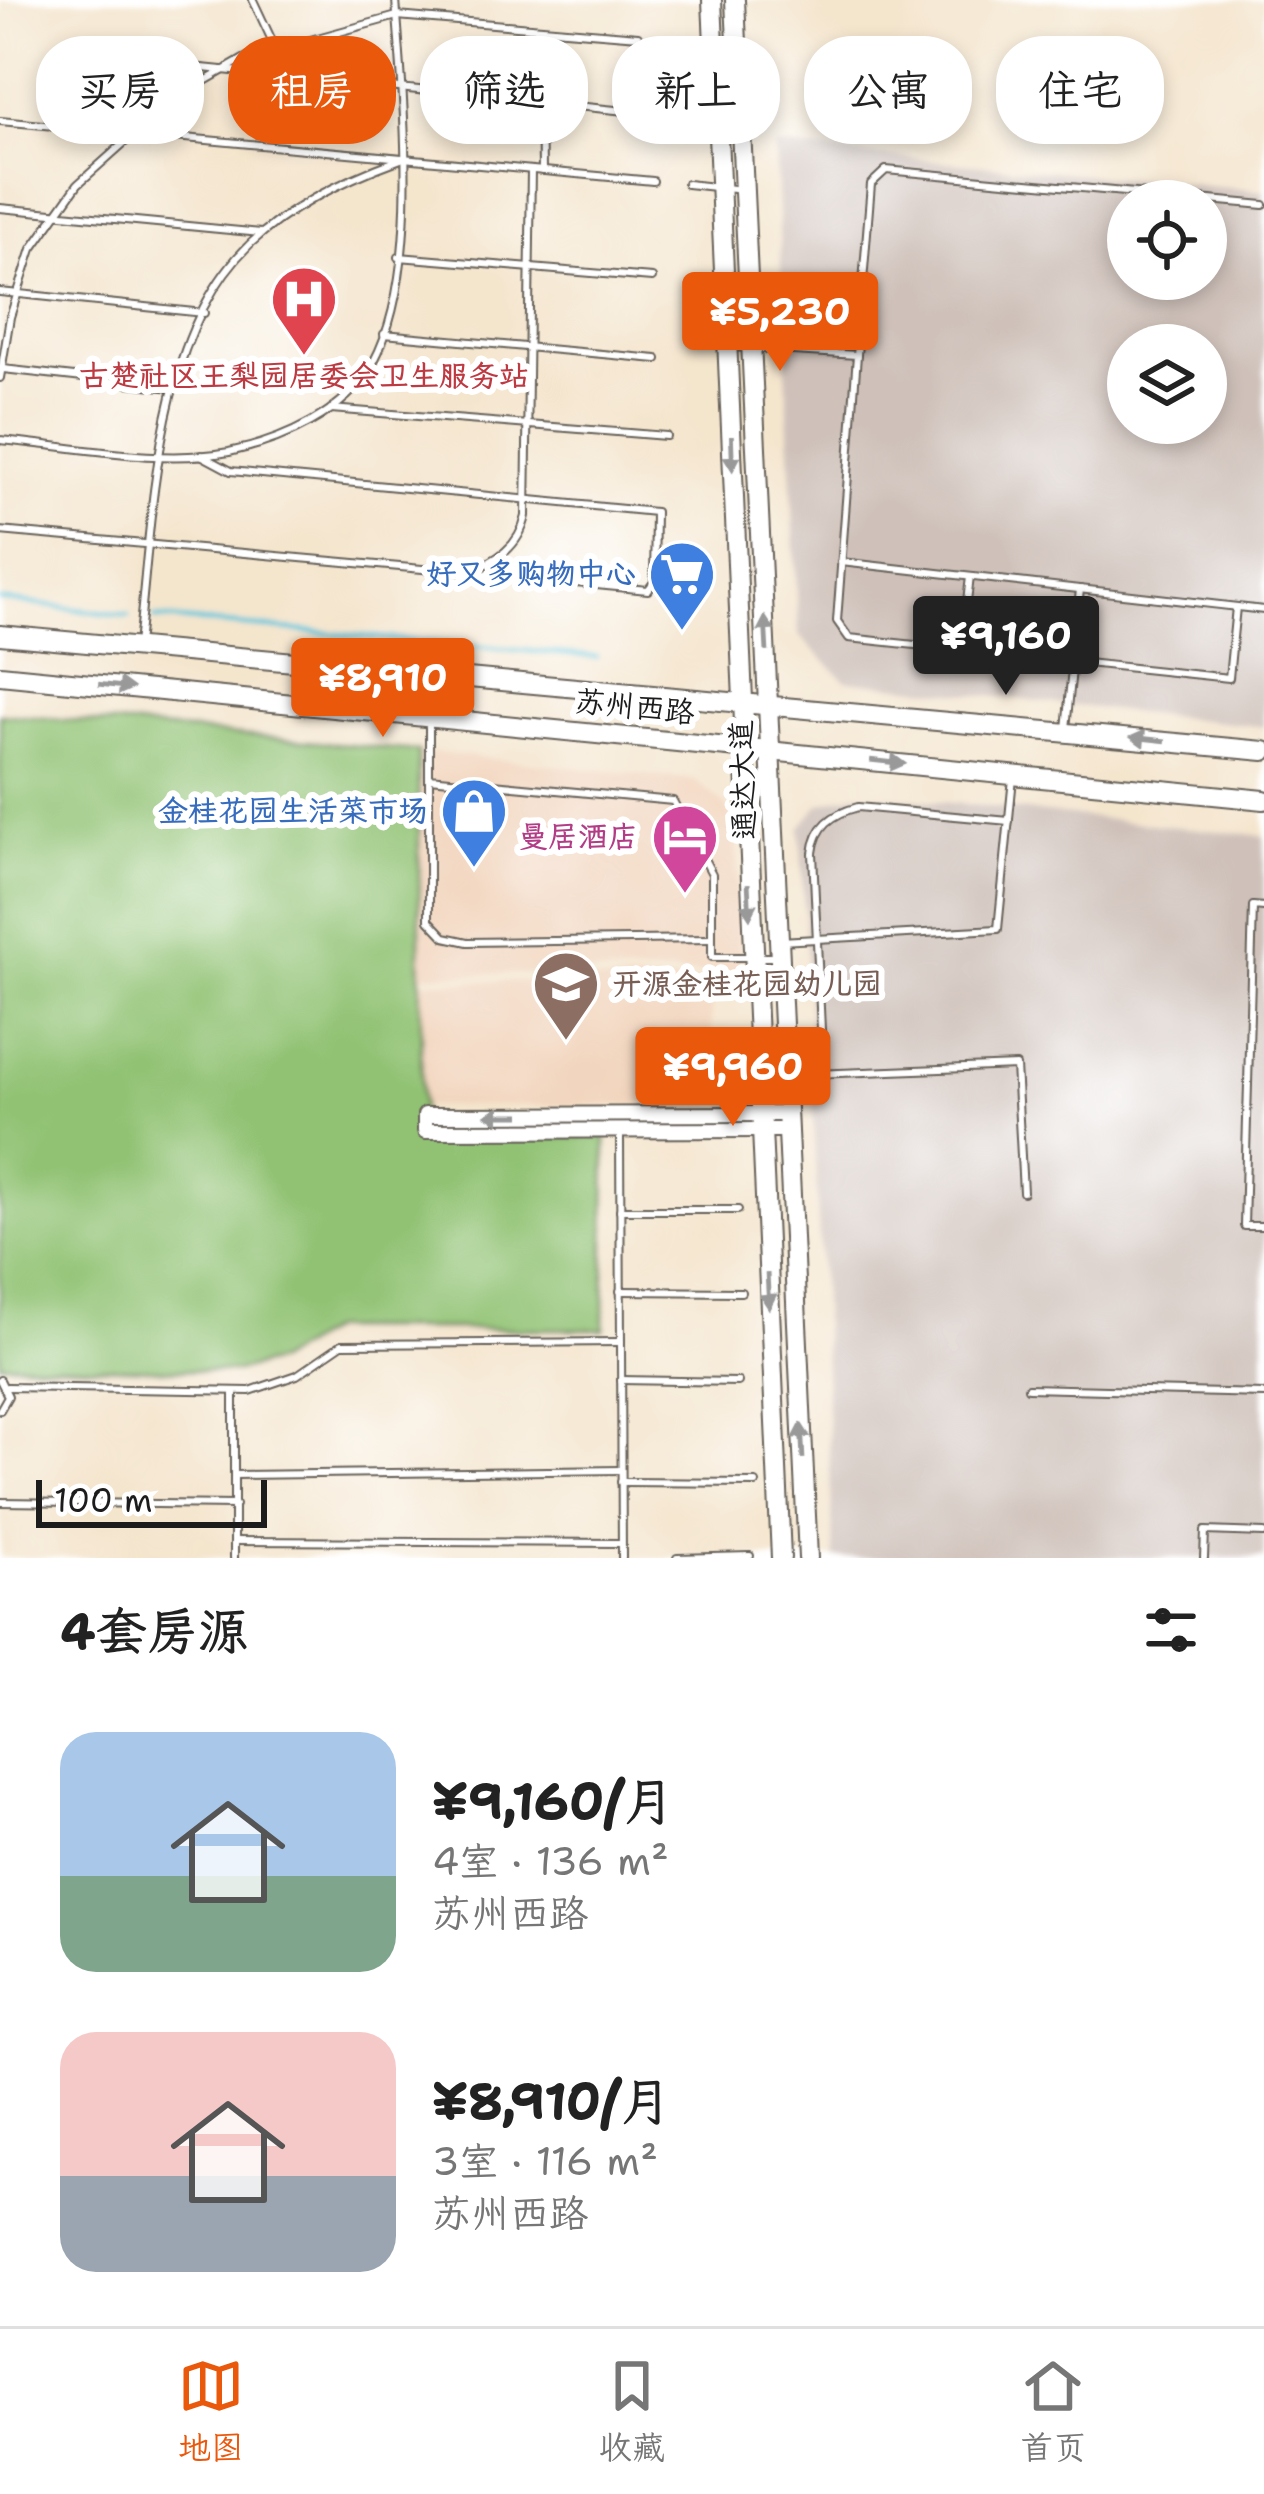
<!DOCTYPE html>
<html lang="zh">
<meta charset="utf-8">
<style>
:root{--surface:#fff;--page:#f6f6f6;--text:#222;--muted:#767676;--line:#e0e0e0;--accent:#ea580c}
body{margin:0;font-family:"Shantell Sans","LXGW WenKai TC",sans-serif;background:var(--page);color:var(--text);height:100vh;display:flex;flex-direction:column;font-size:45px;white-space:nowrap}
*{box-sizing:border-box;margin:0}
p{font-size:39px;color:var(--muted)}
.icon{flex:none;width:66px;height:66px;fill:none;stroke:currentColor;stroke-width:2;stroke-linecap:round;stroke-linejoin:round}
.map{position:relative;height:1558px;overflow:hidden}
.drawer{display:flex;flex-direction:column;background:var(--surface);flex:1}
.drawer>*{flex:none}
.top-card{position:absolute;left:36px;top:36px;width:1194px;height:108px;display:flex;gap:24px}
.tools{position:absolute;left:1107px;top:180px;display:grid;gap:24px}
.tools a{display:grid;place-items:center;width:120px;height:120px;border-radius:50%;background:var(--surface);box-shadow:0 6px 18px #0003;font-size:60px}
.scale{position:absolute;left:36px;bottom:30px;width:231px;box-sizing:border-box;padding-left:12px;border:6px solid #1c1c1c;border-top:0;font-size:33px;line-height:42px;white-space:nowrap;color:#1c1c1c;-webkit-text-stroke:9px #fff;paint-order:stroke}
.price{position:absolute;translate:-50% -102px;padding:0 27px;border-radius:12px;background:var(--accent);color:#fff;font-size:39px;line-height:78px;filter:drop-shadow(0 3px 6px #0008)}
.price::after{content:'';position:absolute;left:50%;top:72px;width:36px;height:27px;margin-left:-18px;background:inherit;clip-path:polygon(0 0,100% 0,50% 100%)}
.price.current{background:#222;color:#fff}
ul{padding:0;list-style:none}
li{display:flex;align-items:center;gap:36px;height:300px;padding:0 60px}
li span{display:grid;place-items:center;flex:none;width:336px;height:240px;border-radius:36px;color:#555}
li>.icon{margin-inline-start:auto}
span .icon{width:144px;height:144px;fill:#fffc;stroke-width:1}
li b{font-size:51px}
h2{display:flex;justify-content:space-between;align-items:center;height:144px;padding:0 60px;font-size:51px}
.chip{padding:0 42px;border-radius:48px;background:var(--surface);box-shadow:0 6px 18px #0003;font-size:42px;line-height:108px}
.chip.current{background:var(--accent);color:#fff}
.menu{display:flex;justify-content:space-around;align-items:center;height:168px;border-top:3px solid var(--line);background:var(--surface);font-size:33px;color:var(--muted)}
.menu a{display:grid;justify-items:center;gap:6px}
.menu .current{color:var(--accent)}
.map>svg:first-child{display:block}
</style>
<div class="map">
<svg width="1264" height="1558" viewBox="0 0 1264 1558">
<rect width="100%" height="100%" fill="#fff"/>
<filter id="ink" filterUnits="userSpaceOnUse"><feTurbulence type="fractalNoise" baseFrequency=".00833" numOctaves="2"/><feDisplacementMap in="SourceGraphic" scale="24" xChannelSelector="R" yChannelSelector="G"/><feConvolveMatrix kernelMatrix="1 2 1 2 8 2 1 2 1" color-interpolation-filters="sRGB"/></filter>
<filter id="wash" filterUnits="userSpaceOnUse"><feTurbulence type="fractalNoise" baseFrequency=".004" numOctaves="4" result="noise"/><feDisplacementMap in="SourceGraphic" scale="48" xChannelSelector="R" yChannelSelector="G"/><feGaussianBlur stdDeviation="2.7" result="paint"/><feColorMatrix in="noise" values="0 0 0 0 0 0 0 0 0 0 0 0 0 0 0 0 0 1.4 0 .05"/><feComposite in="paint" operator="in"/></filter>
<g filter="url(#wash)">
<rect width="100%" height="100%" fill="#f4e5cd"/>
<g fill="#f2d5be">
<path d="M418,751L694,780L727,806L736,830L741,973L420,974Z"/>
<path d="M711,981L712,1104L421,1106L420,982Z"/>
</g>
<g fill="#cfc1ba" fill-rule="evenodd">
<path d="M775,146L1264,191V727L845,680L799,636ZM1128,201H1206V279H1128ZM1128,345H1206V423H1128Z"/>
<path d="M858,793L1264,836V1558H834L800,828L820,804Z"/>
</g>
<path fill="#91c273" stroke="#566f48" stroke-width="3" d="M0,714L418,751L422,1137H606L604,1329H331L276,1362L232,1372L0,1363Z"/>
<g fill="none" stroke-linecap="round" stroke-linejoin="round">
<g stroke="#5fc6dc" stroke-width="4.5">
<path d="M0,600L129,616"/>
<path d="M155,618L597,657"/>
</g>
</g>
</g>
<g filter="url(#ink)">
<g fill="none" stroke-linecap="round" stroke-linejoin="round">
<g stroke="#68625a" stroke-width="10">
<g id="service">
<path d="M253,0L276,49"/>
<path d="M540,28L542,171"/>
<path d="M54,53L645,113"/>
<path d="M0,121L653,181"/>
<path d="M687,184L743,190"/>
<path d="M0,208L261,233"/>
<path d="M399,257L652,278"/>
<path d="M0,292L204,313"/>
<path d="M384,334L657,359"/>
<path d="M731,347L857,355L837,621L849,638L1229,678L1236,607"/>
<path d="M857,355L871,184L886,170L1264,205"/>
<path d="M3,369L172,388"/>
<path d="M0,378L10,317L32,249L78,184L172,100L245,58L397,16L638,36"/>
<path d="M331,409L666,436"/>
<path d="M0,440C72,446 158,465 229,452C282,441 346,413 373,363C422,272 403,102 396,0"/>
<path d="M201,455L231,471L655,512L654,582L648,590L471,573"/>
<path d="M0,531L467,573C497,560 519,548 526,516L531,170"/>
<path d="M841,562L1264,610"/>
<path d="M138,644C153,519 153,337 250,244C291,205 349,178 401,159"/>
<path d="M961,650L970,577"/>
<path d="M429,721V920L445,937L468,942L712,939"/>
<path d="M1066,729L1080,589"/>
<path d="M429,778L673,801L712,874V957H777"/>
<path d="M1264,907L1253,906L1244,1226H1264"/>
<path d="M780,941L998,929L1013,778"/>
<path d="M823,1074L813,853C816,826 832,814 858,807L1009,821"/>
<path d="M789,1075L1016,1066L1023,1192"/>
<path d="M620,1134L622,1558"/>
<path d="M620,1210H738"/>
<path d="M620,1291L741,1292"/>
<path d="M0,1380L8,1396L0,1410"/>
<path d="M621,1380L738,1382"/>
<path d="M7,1387L250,1391L297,1375L342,1344L621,1342"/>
<path d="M1028,1388L1264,1394"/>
<path d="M234,1392V1558"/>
<path d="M235,1475L621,1470"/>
<path d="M621,1482L756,1483"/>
<path d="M0,1502L235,1505"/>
<path d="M235,1541L621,1543"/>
<path d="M677,1558L750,1556"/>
<path d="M1204,1558L1205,1531L1264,1533"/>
</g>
</g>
<g stroke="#68625a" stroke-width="18">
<path id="minor" d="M788,1114L425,1115V1131L788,1130"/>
</g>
<g stroke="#68625a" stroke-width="22">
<g id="secondary">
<path d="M712,0L781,1558"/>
<path d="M735,0L808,1558"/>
<path d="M0,635L1264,751"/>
<path d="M0,675L1264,800"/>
</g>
</g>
<use href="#service" stroke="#fff" stroke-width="6"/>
<use href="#minor" stroke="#fff" stroke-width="14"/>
<use href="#secondary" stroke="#fff" stroke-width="18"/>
</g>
<defs><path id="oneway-solid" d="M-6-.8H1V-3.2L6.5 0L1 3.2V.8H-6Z" transform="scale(3)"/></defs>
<g fill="#999">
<use href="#oneway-solid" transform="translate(732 453) rotate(88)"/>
<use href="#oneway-solid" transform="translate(766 634) rotate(-93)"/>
<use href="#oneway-solid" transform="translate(116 686) rotate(6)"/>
<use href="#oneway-solid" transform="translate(1148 739) rotate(-174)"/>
<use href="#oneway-solid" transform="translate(888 762) rotate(6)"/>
<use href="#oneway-solid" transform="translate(749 901) rotate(87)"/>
<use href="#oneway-solid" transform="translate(503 1115) rotate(180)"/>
<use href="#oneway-solid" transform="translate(768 1291) rotate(87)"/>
<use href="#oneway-solid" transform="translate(802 1441) rotate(-93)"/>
</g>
</g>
<defs>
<g id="hospital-pin" transform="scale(3.45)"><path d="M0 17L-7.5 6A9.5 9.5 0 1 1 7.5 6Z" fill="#e0444e" stroke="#fff"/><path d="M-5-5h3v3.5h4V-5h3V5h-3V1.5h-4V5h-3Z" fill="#fff"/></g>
<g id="supermarket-pin" transform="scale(3.45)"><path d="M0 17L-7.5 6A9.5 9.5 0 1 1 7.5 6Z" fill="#3f7fe0" stroke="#fff"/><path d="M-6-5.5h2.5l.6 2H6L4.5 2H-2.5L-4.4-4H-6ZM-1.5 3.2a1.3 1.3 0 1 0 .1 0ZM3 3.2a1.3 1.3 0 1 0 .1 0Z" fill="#fff"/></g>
<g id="shop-pin" transform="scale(3.45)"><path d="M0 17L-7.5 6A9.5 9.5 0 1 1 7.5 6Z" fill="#3f7fe0" stroke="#fff"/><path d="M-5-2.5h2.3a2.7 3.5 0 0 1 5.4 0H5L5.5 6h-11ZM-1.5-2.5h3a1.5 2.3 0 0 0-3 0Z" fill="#fff"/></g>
<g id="hotel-pin" transform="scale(3.45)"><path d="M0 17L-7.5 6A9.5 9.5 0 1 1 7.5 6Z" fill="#d1479c" stroke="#fff"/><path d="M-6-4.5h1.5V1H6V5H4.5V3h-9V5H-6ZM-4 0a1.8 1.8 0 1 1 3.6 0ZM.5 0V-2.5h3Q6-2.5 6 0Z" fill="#fff"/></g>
<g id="school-pin" transform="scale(3.45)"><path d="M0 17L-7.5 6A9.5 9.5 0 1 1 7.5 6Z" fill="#8d6e63" stroke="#fff"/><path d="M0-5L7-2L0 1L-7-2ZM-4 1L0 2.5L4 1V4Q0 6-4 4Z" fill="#fff"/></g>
</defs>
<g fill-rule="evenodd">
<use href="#hospital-pin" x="304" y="299"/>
<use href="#supermarket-pin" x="682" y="574"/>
<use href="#shop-pin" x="474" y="811"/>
<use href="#hotel-pin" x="685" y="837"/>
<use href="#school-pin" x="566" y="984"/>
</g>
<g text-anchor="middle" stroke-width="12" stroke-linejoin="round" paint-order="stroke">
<g font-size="30" font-weight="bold" fill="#be3a42" stroke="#fff">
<text x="304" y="386">古楚社区王梨园居委会卫生服务站</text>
</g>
<g font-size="30" font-weight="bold" fill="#366cbe" stroke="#fff" text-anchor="end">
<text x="636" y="584">好又多购物中心</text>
<text x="428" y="821">金桂花园生活菜市场</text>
</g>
<g font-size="30" fill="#1c1c1c" stroke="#fff">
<text transform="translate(635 707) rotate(6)" y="10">苏州西路</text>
<text transform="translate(743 780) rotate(-92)" y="10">通达大道</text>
</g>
<g font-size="30" font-weight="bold" fill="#b23c85" stroke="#fff" text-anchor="end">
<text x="638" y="847">曼居酒店</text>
</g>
<g font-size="30" font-weight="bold" fill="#785e54" stroke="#fff" text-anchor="start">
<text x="612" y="994">开源金桂花园幼儿园</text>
</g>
</g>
</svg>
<div class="tools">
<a><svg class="icon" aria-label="locate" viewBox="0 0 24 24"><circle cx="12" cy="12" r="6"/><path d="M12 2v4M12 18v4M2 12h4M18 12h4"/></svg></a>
<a><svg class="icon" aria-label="layers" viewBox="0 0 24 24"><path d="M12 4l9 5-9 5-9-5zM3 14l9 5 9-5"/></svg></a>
</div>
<div class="scale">100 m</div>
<b class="price" style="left:780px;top:374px">¥5,230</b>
<b class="price current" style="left:1006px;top:698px">¥9,160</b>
<b class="price" style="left:383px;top:740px">¥8,910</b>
<b class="price" style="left:733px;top:1129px">¥9,960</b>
<div class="top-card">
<a class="chip">买房</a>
<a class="chip current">租房</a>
<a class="chip">筛选</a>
<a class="chip">新上</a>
<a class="chip">公寓</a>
<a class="chip">住宅</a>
</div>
</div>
<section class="drawer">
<h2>4套房源<svg class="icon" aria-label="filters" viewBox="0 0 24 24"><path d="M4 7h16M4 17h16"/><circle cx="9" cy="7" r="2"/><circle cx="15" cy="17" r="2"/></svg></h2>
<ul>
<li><span style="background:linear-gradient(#a9c7e8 60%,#7fa58c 0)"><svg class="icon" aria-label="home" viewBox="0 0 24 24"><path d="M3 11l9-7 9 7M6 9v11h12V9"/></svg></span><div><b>¥9,160/月</b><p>4室 · 136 m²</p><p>苏州西路</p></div></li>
<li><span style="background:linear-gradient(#f6c9c9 60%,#9aa5b1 0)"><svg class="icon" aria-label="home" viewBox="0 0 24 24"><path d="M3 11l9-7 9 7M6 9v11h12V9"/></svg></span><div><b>¥8,910/月</b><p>3室 · 116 m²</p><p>苏州西路</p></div></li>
</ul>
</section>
<nav class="menu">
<a class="current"><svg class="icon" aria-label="map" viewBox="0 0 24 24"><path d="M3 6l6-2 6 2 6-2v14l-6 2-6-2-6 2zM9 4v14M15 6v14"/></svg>地图</a>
<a><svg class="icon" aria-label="saved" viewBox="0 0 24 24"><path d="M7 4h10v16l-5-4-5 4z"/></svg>收藏</a>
<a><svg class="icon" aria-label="home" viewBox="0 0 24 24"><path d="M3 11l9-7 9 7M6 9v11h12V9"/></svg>首页</a>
</nav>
